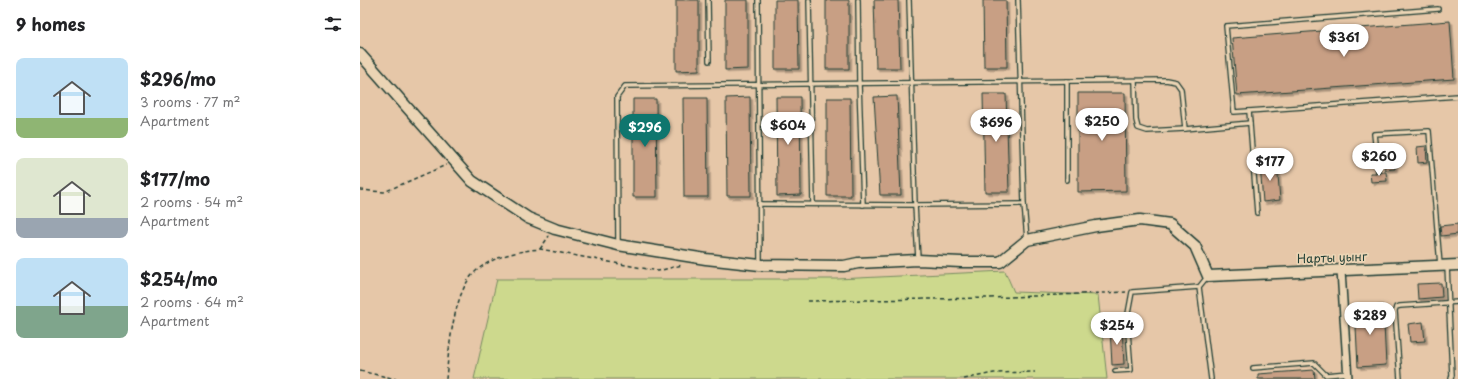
<!DOCTYPE html>
<meta charset="utf-8">
<style>
:root{--surface:#fff;--page:#f6f6f6;--text:#202124;--muted:#757577;--accent:#0f766e}
body{margin:0;font-family:"Playpen Sans",sans-serif;background:var(--page);color:var(--text);height:100vh;display:flex;flex-direction:column;font-size:15px;white-space:nowrap}
*{box-sizing:border-box;margin:0}
p{font-size:13px;color:var(--muted)}
.icon{flex:none;width:22px;height:22px;fill:none;stroke:currentColor;stroke-width:2;stroke-linecap:round;stroke-linejoin:round}
.map{position:relative;flex:1;overflow:hidden}
.sheet{display:flex;flex-direction:column;background:var(--surface);width:360px}
.sheet>*{flex:none}
.price{position:absolute;translate:-50% -34px;padding:0 9px;border-radius:14px;background:#fff;color:#222;font-size:13px;line-height:26px;filter:drop-shadow(0 1px 2px #0008)}
.price::after{content:'';position:absolute;left:50%;top:24px;width:12px;height:9px;margin-left:-6px;background:inherit;clip-path:polygon(0 0,100% 0,50% 100%)}
.price.active{background:var(--accent);color:#fff}
ul{padding:0;list-style:none}
li{display:flex;align-items:center;gap:12px;height:100px;padding:0 16px}
li span{display:grid;place-items:center;flex:none;width:112px;height:80px;border-radius:8px;color:#555}
li>.icon{margin-inline-start:auto}
span .icon{width:48px;height:48px;fill:#fffc;stroke-width:1}
li b{font-size:17px}
h2{display:flex;justify-content:space-between;align-items:center;height:48px;padding:0 16px;font-size:17px}
main{display:flex;flex:1;min-height:0}
.map>svg:first-child{display:block}
</style>
<main>
<section class="sheet">
<h2>9 homes<svg class="icon" aria-label="filters" viewBox="0 0 24 24"><path d="M4 7h16M4 17h16"/><circle cx="9" cy="7" r="2"/><circle cx="15" cy="17" r="2"/></svg></h2>
<ul>
<li><span style="background:linear-gradient(#bfe0f5 75%,#8fb573 0)"><svg class="icon" aria-label="home" viewBox="0 0 24 24"><path d="M3 11l9-7 9 7M6 9v11h12V9"/></svg></span><div><b>$296/mo</b><p>3 rooms · 77 m²</p><p>Apartment</p></div></li>
<li><span style="background:linear-gradient(#dfe7d0 75%,#9aa5b1 0)"><svg class="icon" aria-label="home" viewBox="0 0 24 24"><path d="M3 11l9-7 9 7M6 9v11h12V9"/></svg></span><div><b>$177/mo</b><p>2 rooms · 54 m²</p><p>Apartment</p></div></li>
<li><span style="background:linear-gradient(#bfe0f5 60%,#7fa58c 0)"><svg class="icon" aria-label="home" viewBox="0 0 24 24"><path d="M3 11l9-7 9 7M6 9v11h12V9"/></svg></span><div><b>$254/mo</b><p>2 rooms · 64 m²</p><p>Apartment</p></div></li>
</ul>
</section>
<div class="map">
<svg width="1098" height="379" viewBox="0 0 1098 379">
<defs>
<filter id="shadow"><feDropShadow dx="2.5" dy="2.5" stdDeviation="0" flood-color="#0004"/></filter>
</defs>
<rect width="100%" height="100%" fill="#e6c7a8"/>
<filter id="ink" filterUnits="userSpaceOnUse"><feTurbulence type="fractalNoise" baseFrequency=".025" numOctaves="2"/><feDisplacementMap in="SourceGraphic" scale="8" xChannelSelector="R" yChannelSelector="G"/><feConvolveMatrix kernelMatrix="1 2 1 2 8 2 1 2 1" color-interpolation-filters="sRGB"/></filter>
<g filter="url(#ink)">
<path fill="#cdd98d" stroke="#768b60" d="M645,271L654,292L738,295L747,379H114L137,279H477Z"/>
<g fill="#c89f84" stroke="#1f3d34" filter="url(#shadow)">
<path d="M316,0H339V70L316,71Z"/>
<path d="M365,0H388V69L365,70Z"/>
<path d="M415,0H438L439,69H415Z"/>
<rect x="466" y="0" width="23" height="69"/>
<path d="M514,0H538L540,68H516Z"/>
<path d="M623,0H646L647,67H624Z"/>
<path d="M1090,21L1094,79L877,95L872,38Z"/>
<path d="M718,93H765L766,191L718,192Z"/>
<path d="M623,94H646L649,192H625Z"/>
<path d="M537,96L541,195H520L514,97Z"/>
<path d="M390,97L391,196H367L366,98Z"/>
<path d="M416,97H440L441,195L417,196Z"/>
<path d="M323,98H347L348,197H324Z"/>
<path d="M467,98H490L491,196H467Z"/>
<path d="M273,99H296L297,197H273Z"/>
<path d="M1066,146L1067,162L1058,163L1057,147Z"/>
<path d="M1034,154L1035,169L1025,170L1024,155Z"/>
<path d="M917,163L920,200L903,202L900,165Z"/>
<path d="M1021,172H1026L1027,181L1011,182L1010,173H1015L1018,174Z"/>
<path d="M1098,224V234L1081,236L1080,226Z"/>
<path d="M1081,283L1082,297L1058,299L1057,284Z"/>
<path d="M1023,305L1026,365L998,367L995,307Z"/>
<path d="M1063,322L1065,341L1050,342L1048,324Z"/>
<path d="M750,328H762L764,364L752,365Z"/>
<path d="M954,370L955,379H898V374Z"/>
</g>
<g fill="none" stroke-linecap="round" stroke-linejoin="round">
<g stroke="#1f3d34" stroke-width="6">
<g id="lane">
<path d="M348,0L349,61"/>
<path d="M398,0L400,263"/>
<path d="M449,0L453,204"/>
<path d="M498,0L499,83L503,205"/>
<path d="M549,0L555,205L558,259"/>
<path d="M658,0L664,204L667,239"/>
<path d="M1078,9L866,26L874,112L1098,96"/>
<path d="M775,81L776,120L778,128L787,131L825,129"/>
<path d="M889,111L897,213"/>
<path d="M1018,171L1014,134L1069,131L1080,265"/>
<path d="M707,180V81"/>
<path d="M399,204L555,205L664,204"/>
<path d="M258,244L257,97L265,86L806,80L816,82L821,89L825,129L890,123"/>
<path d="M1087,266L1092,375L1091,379"/>
<path d="M847,277L839,287L851,379"/>
<path d="M893,368L954,363L966,375L988,373"/>
<path d="M755,371L771,370L767,319L772,292L839,287"/>
<path d="M1040,379L1035,311L1036,307L1040,306L1098,302"/>
</g>
</g>
<g stroke="#1f3d34" stroke-width="10">
<path id="street" d="M981,271L988,379"/>
</g>
<g stroke="#1f3d34" stroke-width="13">
<path id="secondary" d="M0,54L112,181L168,218L195,229L258,245L346,259L400,265L484,266L498,263L558,260L601,262H640L667,240L736,226L780,220L810,224L835,246L848,276L1098,265"/>
</g>
<g stroke="#1f3d34" stroke-width="1.5" stroke-dasharray="4 3" stroke-linecap="butt">
<path d="M0,190L24,192L86,165"/>
<path d="M180,249L189,236"/>
<path d="M448,301L629,298L766,292"/>
<path d="M0,371L36,379"/>
<path d="M86,379C89,349 93,291 116,271C133,256 159,251 180,249L298,271L322,265"/>
<path d="M604,379L634,373L675,372"/>
</g>
<use href="#lane" stroke="#ebd4b4" stroke-width="3.5"/>
<use href="#street" stroke="#ebd4b4" stroke-width="7"/>
<use href="#secondary" stroke="#ebd4b4" stroke-width="10"/>
</g>
</g>
<g text-anchor="middle" stroke-width="3.5" stroke-linejoin="round" paint-order="stroke">
<g font-size="12" fill="#1f3d34" stroke="#ebd4b4">
<text transform="translate(972 258) rotate(-2)" y="4">Нарты уынг</text>
</g>
</g>
</svg>
<b class="price" style="left:984px;top:58px">$361</b>
<b class="price" style="left:742px;top:142px">$250</b>
<b class="price" style="left:636px;top:143px">$696</b>
<b class="price" style="left:428px;top:146px">$604</b>
<b class="price active" style="left:285px;top:148px">$296</b>
<b class="price" style="left:1019px;top:177px">$260</b>
<b class="price" style="left:910px;top:182px">$177</b>
<b class="price" style="left:1010px;top:336px">$289</b>
<b class="price" style="left:757px;top:346px">$254</b>
</div>
</main>
